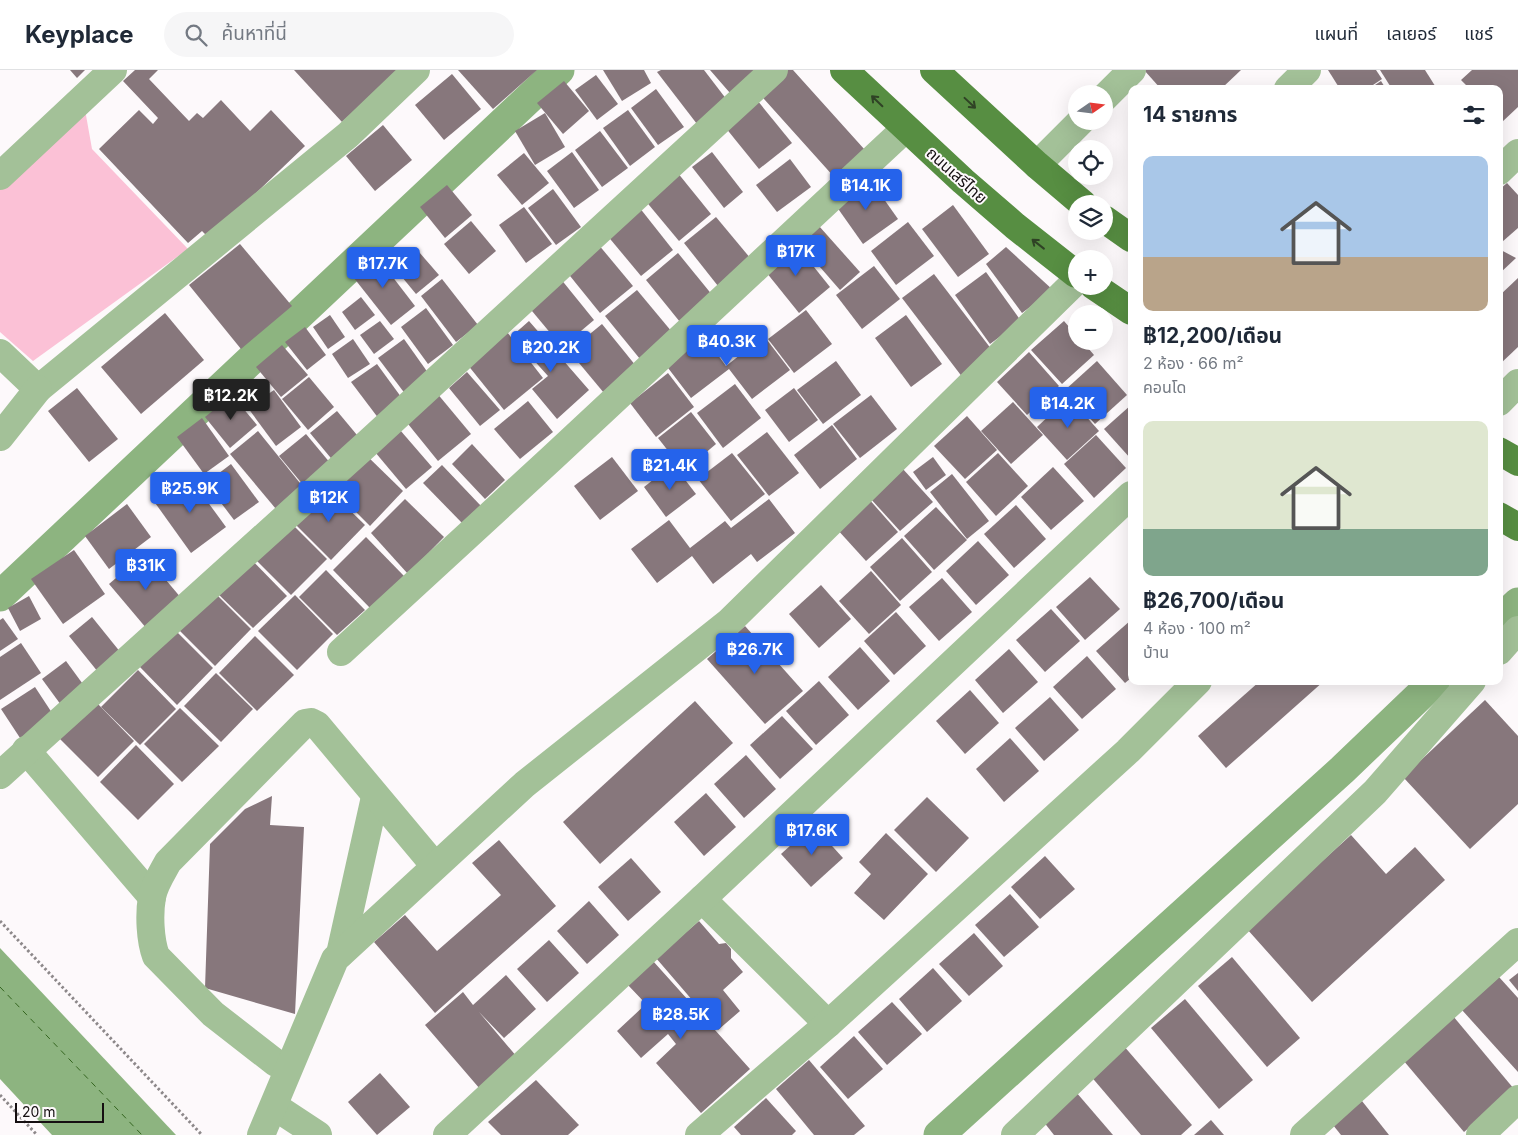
<!DOCTYPE html>
<html lang="th">
<meta charset="utf-8">
<style>
:root{--surface:#fff;--page:#f6f6f7;--text:#1f2937;--muted:#747a83;--line:#e0e1e3;--accent:#2563eb}
body{margin:0;font-family:Inter,"Noto Sans Thai",sans-serif;background:var(--page);color:var(--text);height:100vh;display:flex;flex-direction:column;font-size:19px;white-space:nowrap}
*{box-sizing:border-box;margin:0}
p{font-size:16px;color:var(--muted)}
.icon{flex:none;width:28px;height:28px;fill:none;stroke:currentColor;stroke-width:2;stroke-linecap:round;stroke-linejoin:round}
.map{position:relative;flex:1;overflow:hidden}
.side{position:absolute;left:1128px;top:15px;width:375px;height:600px;display:flex;flex-direction:column;background:var(--surface);border-radius:10px;box-shadow:0 5px 20px #0002}
.side>*{flex:none}
.needle{width:32px;rotate:76deg}
.tools{position:absolute;left:1068px;top:15px;display:grid;gap:10px}
.tools a{display:grid;place-items:center;width:45px;height:45px;border-radius:50%;background:var(--surface);box-shadow:0 5px 20px #0002;font-size:25px}
.scale{position:absolute;left:15px;bottom:12px;width:89px;box-sizing:border-box;padding-left:5px;border:2px solid #150f11;border-top:0;font-size:14px;line-height:18px;white-space:nowrap;color:#150f11;-webkit-text-stroke:4px #fdf9fb;paint-order:stroke}
.price{position:absolute;translate:-50% -42px;padding:0 11px;border-radius:5px;background:var(--accent);color:#fff;font-size:16px;line-height:32px;filter:drop-shadow(0 1px 2px #0008)}
.price::after{content:'';position:absolute;left:50%;top:30px;width:15px;height:11px;margin-left:-8px;background:inherit;clip-path:polygon(0 0,100% 0,50% 100%)}
.price.selected{background:#222;color:#fff}
ul{padding:0;list-style:none}
li{display:grid;align-content:center;gap:10px;height:265px;padding:0 15px}
li span{display:grid;place-items:center;height:155px;border-radius:10px;color:#555}
li>.icon{margin-inline-start:auto}
span .icon{width:90px;height:90px;fill:#fffc;stroke-width:1}
li b{font-size:21px}
h2{display:flex;justify-content:space-between;align-items:center;height:60px;padding:0 15px;font-size:21px}
header{display:flex;align-items:center;gap:30px;box-sizing:border-box;height:70px;padding:0 25px;background:var(--surface);border-bottom:1px solid var(--line)}
header strong{font-size:24px}
nav{display:flex;gap:28px;margin-inline-start:auto;font-size:18px}
.search{width:350px;height:45px;background:var(--page);display:flex;align-items:center;gap:12px;box-sizing:border-box;padding:0 18px;border-radius:28px;color:var(--muted);font-size:19px}
.map>svg:first-child{display:block}
</style>
<header>
<strong>Keyplace</strong>
<div class="search"><svg class="icon" aria-label="search" viewBox="0 0 24 24"><circle cx="10" cy="10" r="6"/><path d="M15 15l6 6"/></svg>ค้นหาที่นี่</div>
<nav><a>แผนที่</a><a>เลเยอร์</a><a>แชร์</a></nav>
</header>
<div class="map">
<svg width="1518" height="1065" viewBox="0 0 1518 1065">
<rect width="100%" height="100%" fill="#fdf9fb"/>
<path fill="#fbc1d6" d="M84,34L92,79L188,179L33,291L0,262V110Z"/>
<path fill="#8db480" d="M0,878L176,1065H52L0,1009Z"/>
<g fill="none" stroke-linecap="round" stroke-linejoin="round">
<g stroke="#8db480" stroke-width="31">
<path d="M0,526L559,0"/>
<path d="M1499,551L1518,533"/>
<path d="M939,1065L1342,700L1435,611"/>
</g>
<path stroke="#34651f" stroke-width="1" stroke-dasharray="6 5" stroke-linecap="butt" d="M0,917L142,1065"/>
</g>
<g fill="#87777c">
<path d="M70,0H85L77,8Z"/>
<path d="M135,0H158L149,9L189,51L197,43L203,48L221,30L250,61L271,40L305,76L209,168L202,161L188,173L99,79L139,40L153,54L158,48L123,11Z"/>
<path d="M294,0H399L342,52Z"/>
<path d="M458,0H537L493,39Z"/>
<path d="M603,0H644L651,13L622,31Z"/>
<path d="M661,0H704L727,30L697,54L657,2Z"/>
<path d="M710,0H793L865,80L835,108L746,9L730,23Z"/>
<path d="M1144,0H1241L1221,19H1161Z"/>
<path d="M1328,0H1376L1382,9L1367,19H1340Z"/>
<path d="M1380,0H1425L1437,19H1392Z"/>
<path d="M1472,0H1518V37L1501,53L1499,50V19H1470L1461,10Z"/>
<path d="M452,4L481,39L444,70L415,35Z"/>
<path d="M596,5L618,34L597,50L575,20Z"/>
<path d="M564,11L589,41L563,64L537,33Z"/>
<path d="M1381,11L1386,19H1369Z"/>
<path d="M656,19L684,57L658,75L631,38Z"/>
<path d="M757,30L792,73L759,99L725,57Z"/>
<path d="M628,40L655,77L630,96L603,58Z"/>
<path d="M545,43L565,77L535,95L515,61Z"/>
<path d="M383,55L412,90L375,121L346,86Z"/>
<path d="M600,61L628,98L602,117L575,80Z"/>
<path d="M572,82L599,120L574,138L547,101Z"/>
<path d="M712,82L743,122L724,138L692,97Z"/>
<path d="M524,83L549,113L522,135L497,105Z"/>
<path d="M790,89L811,117L777,142L756,115Z"/>
<path d="M677,102L711,144L679,171L644,129Z"/>
<path d="M869,108L898,149L863,174L834,133Z"/>
<path d="M1507,113L1518,125V158L1502,172L1499,169V120Z"/>
<path d="M447,115L472,145L445,168L420,137Z"/>
<path d="M553,119L581,157L556,175L528,138Z"/>
<path d="M953,135L989,184L958,207L922,159Z"/>
<path d="M524,137L552,174L526,193L499,155Z"/>
<path d="M639,137L673,180L641,206L606,164Z"/>
<path d="M716,147L751,189L718,216L684,173Z"/>
<path d="M471,151L496,181L469,204L444,174Z"/>
<path d="M908,152L934,186L896,215L871,181Z"/>
<path d="M819,156L860,202L840,220L799,173Z"/>
<path d="M794,172L830,217L799,243L762,197Z"/>
<path d="M240,174L292,236L241,279L189,215Z"/>
<path d="M598,174L633,216L600,243L566,201Z"/>
<path d="M1006,177L1053,220L1022,243L986,194Z"/>
<path d="M1499,179L1516,188L1499,204Z"/>
<path d="M419,182L439,205L416,224L397,201Z"/>
<path d="M678,183L713,226L680,252L646,210Z"/>
<path d="M375,184L415,236L391,255L350,203Z"/>
<path d="M874,196L900,229L862,259L836,225Z"/>
<path d="M986,202L1021,251L990,274L955,225Z"/>
<path d="M934,204L995,284L963,308L902,228Z"/>
<path d="M560,208L594,250L562,277L527,235Z"/>
<path d="M1518,208V277L1499,295V226Z"/>
<path d="M442,209L478,255L456,272L421,226Z"/>
<path d="M637,220L672,262L640,289L605,246Z"/>
<path d="M361,227L375,245L355,260L342,242Z"/>
<path d="M426,238L453,275L428,294L401,257Z"/>
<path d="M806,240L832,274L794,303L768,269Z"/>
<path d="M165,243L204,290L141,344L101,297Z"/>
<path d="M330,245L345,267L328,279L313,257Z"/>
<path d="M906,245L942,294L911,317L875,268Z"/>
<path d="M380,251L394,269L374,284L360,265Z"/>
<path d="M529,251L589,320L557,349L532,319L548,306L512,266Z"/>
<path d="M1064,251L1076,265V271H1082L1094,285L1062,314L1031,280Z"/>
<path d="M602,254L636,296L604,323L569,281Z"/>
<path d="M305,257L326,285L307,300L285,272Z"/>
<path d="M507,262L543,308L504,340L467,294Z"/>
<path d="M703,265L726,296L764,266L790,300L752,329L729,299L691,328L665,294Z"/>
<path d="M353,269L370,294L348,308L332,284Z"/>
<path d="M404,269L431,307L406,325L378,288Z"/>
<path d="M282,275L308,305L281,327L256,297Z"/>
<path d="M1029,282L1059,316L1027,345L997,312Z"/>
<path d="M836,291L861,325L823,354L797,320Z"/>
<path d="M1097,291L1127,325L1095,354L1065,320Z"/>
<path d="M377,294L404,331L379,349L351,312Z"/>
<path d="M467,302L500,340L480,356L449,318Z"/>
<path d="M668,303L694,337L656,367L630,333Z"/>
<path d="M309,307L334,337L308,360L282,329Z"/>
<path d="M735,314L761,348L723,378L697,343Z"/>
<path d="M77,318L118,369L89,392L48,341Z"/>
<path d="M794,318L818,350L789,372L765,340Z"/>
<path d="M274,320L301,357L276,376L248,338Z"/>
<path d="M436,322L471,364L438,391L404,349Z"/>
<path d="M232,325L257,355L230,378L205,347Z"/>
<path d="M871,325L897,359L860,388L833,354Z"/>
<path d="M1069,327L1099,361L1067,390L1037,357Z"/>
<path d="M528,331L553,362L520,389L494,359Z"/>
<path d="M1013,332L1043,365L1011,394L981,361Z"/>
<path d="M1131,335V389L1104,359Z"/>
<path d="M337,341L362,371L335,393L310,363Z"/>
<path d="M691,342L716,374L684,401L658,368Z"/>
<path d="M967,346L997,380L965,409L934,376Z"/>
<path d="M202,348L229,386L204,404L177,367Z"/>
<path d="M832,355L857,389L820,419L794,385Z"/>
<path d="M400,360L432,397L406,419L375,382Z"/>
<path d="M258,361L308,423L281,445L230,384Z"/>
<path d="M767,362L799,403L769,426L737,385Z"/>
<path d="M306,364L331,394L304,416L279,386Z"/>
<path d="M1096,365L1126,398L1094,428L1064,394Z"/>
<path d="M472,374L505,410L485,429L452,394Z"/>
<path d="M364,383L403,421L370,456L330,416Z"/>
<path d="M732,383L765,424L731,451L698,409Z"/>
<path d="M998,383L1028,416L996,446L966,412Z"/>
<path d="M612,387L638,421L600,450L574,416Z"/>
<path d="M933,387L946,405L926,420L913,402Z"/>
<path d="M231,394L259,432L234,450L206,413Z"/>
<path d="M673,394L696,424L666,447L644,417Z"/>
<path d="M442,395L481,436L463,454L423,413Z"/>
<path d="M1053,397L1084,431L1051,460L1021,427Z"/>
<path d="M902,398L933,432L900,461L870,428Z"/>
<path d="M952,404L989,451L967,469L930,422Z"/>
<path d="M188,405L226,457L191,483L153,430Z"/>
<path d="M326,417L365,455L331,490L292,451Z"/>
<path d="M868,428L898,462L866,491L836,458Z"/>
<path d="M405,429L444,467L408,504L371,463Z"/>
<path d="M769,429L795,463L757,492L751,484L713,514L692,486L657,513L631,479L669,450L690,478L725,451L731,458Z"/>
<path d="M127,434L151,467L109,499L85,466Z"/>
<path d="M1016,435L1046,469L1014,498L984,464Z"/>
<path d="M936,437L967,470L934,500L904,466Z"/>
<path d="M289,451L327,489L291,525L253,487Z"/>
<path d="M366,467L404,506L371,539L333,500Z"/>
<path d="M902,468L932,502L900,531L870,497Z"/>
<path d="M978,471L1009,505L976,535L946,501Z"/>
<path d="M74,480L105,524L63,554L31,509Z"/>
<path d="M144,484L182,529L147,559L109,514Z"/>
<path d="M248,486L287,526L253,558L214,520Z"/>
<path d="M326,500L365,540L337,565L299,527Z"/>
<path d="M871,501L901,535L869,564L839,531Z"/>
<path d="M1090,507L1120,539L1085,570L1056,537Z"/>
<path d="M942,508L972,542L939,571L909,537Z"/>
<path d="M821,515L851,549L819,578L789,544Z"/>
<path d="M213,521L251,559L215,596L177,558Z"/>
<path d="M295,525L333,564L297,600L258,561Z"/>
<path d="M29,526L41,549L20,561L8,538Z"/>
<path d="M1051,539L1080,571L1045,602L1016,570Z"/>
<path d="M896,542L926,576L894,605L864,571Z"/>
<path d="M92,547L121,583L98,602L69,566Z"/>
<path d="M3,548L18,569L0,581V550Z"/>
<path d="M1131,550V608L1125,613L1096,581Z"/>
<path d="M745,556L803,621L765,654L707,589Z"/>
<path d="M175,560L213,598L177,635L139,596Z"/>
<path d="M255,566L294,605L257,641L219,603Z"/>
<path d="M21,573L41,603L0,630V587Z"/>
<path d="M860,577L890,611L858,640L828,607Z"/>
<path d="M1009,579L1038,612L1003,643L975,610Z"/>
<path d="M1087,586L1116,619L1082,649L1053,617Z"/>
<path d="M66,591L85,617L61,635L42,609Z"/>
<path d="M138,600L176,639L140,675L101,637Z"/>
<path d="M216,603L253,639L221,672L184,636Z"/>
<path d="M819,611L849,645L816,675L786,641Z"/>
<path d="M1260,611H1324L1226,698L1198,666Z"/>
<path d="M35,617L56,649L22,671L1,639Z"/>
<path d="M970,620L999,653L965,684L936,651Z"/>
<path d="M1050,627L1079,660L1044,691L1015,658Z"/>
<path d="M1485,630L1518,666V734L1470,779L1403,707Z"/>
<path d="M695,631L733,673L600,794L563,752Z"/>
<path d="M96,632L134,671L98,707L60,669Z"/>
<path d="M180,638L219,676L182,712L144,674Z"/>
<path d="M782,646L813,679L780,709L750,675Z"/>
<path d="M1010,668L1039,701L1004,732L976,699Z"/>
<path d="M136,675L174,714L138,750L100,712Z"/>
<path d="M746,685L776,719L744,748L714,714Z"/>
<path d="M706,723L736,757L704,786L674,752Z"/>
<path d="M272,726L270,755L304,757L295,944L205,918L210,774L245,739Z"/>
<path d="M927,727L969,768L936,802L894,760Z"/>
<path d="M813,755L843,788L811,817L781,784Z"/>
<path d="M886,763L928,804L884,850L854,823L871,804L859,792Z"/>
<path d="M1351,765L1386,804L1415,777L1445,810L1312,932L1247,859Z"/>
<path d="M499,770L556,836L435,943L374,872L405,845L437,881L501,825L472,793Z"/>
<path d="M1045,786L1075,819L1040,849L1011,817Z"/>
<path d="M631,788L661,822L628,851L598,817Z"/>
<path d="M1010,824L1039,857L1004,887L975,855Z"/>
<path d="M589,831L619,865L587,894L557,861Z"/>
<path d="M699,851L719,874L726,873L731,879V888L743,902L723,920L740,941L718,960L656,888Z"/>
<path d="M974,863L1003,896L969,926L939,894Z"/>
<path d="M549,870L579,903L547,932L517,899Z"/>
<path d="M1232,887L1300,968L1267,997L1198,916Z"/>
<path d="M653,891L750,999L701,1043L656,993L676,974L668,964L641,988L617,961L646,934L627,914Z"/>
<path d="M933,898L962,931L927,962L899,929Z"/>
<path d="M1518,903V921L1509,910Z"/>
<path d="M506,905L536,939L504,968L479,942L517,987L480,1019L425,955L463,922L473,935Z"/>
<path d="M1499,907L1518,928V1002L1462,940Z"/>
<path d="M1185,929L1253,1010L1219,1039L1151,958Z"/>
<path d="M892,932L922,964L887,995L858,962Z"/>
<path d="M1453,946L1514,1019L1464,1062L1403,990Z"/>
<path d="M854,966L883,999L848,1029L820,997Z"/>
<path d="M1123,975L1192,1055L1181,1065H1141L1089,1004Z"/>
<path d="M809,990L865,1056L854,1065H814L776,1019Z"/>
<path d="M380,1003L410,1037L377,1065L348,1032Z"/>
<path d="M536,1010L579,1055L568,1065H501L488,1052Z"/>
<path d="M1076,1022L1113,1065H1054L1043,1051Z"/>
<path d="M766,1028L796,1061L792,1065H741L734,1057Z"/>
<path d="M1362,1031L1389,1065H1341L1333,1055Z"/>
<path d="M1211,1050L1224,1065H1194Z"/>
</g>
<g fill="none" stroke-linecap="round" stroke-linejoin="round">
<g stroke="#8d888a" stroke-width="3" stroke-dasharray="2.5 2.5" stroke-linecap="butt">
<path d="M0,851L202,1065"/>
<path d="M0,1025L37,1065"/>
</g>
<g stroke="#a3c198" stroke-width="28">
<path d="M1288,19L1307,0"/>
<path d="M1104,28L1132,0"/>
<path d="M1037,95L1081,51"/>
<path d="M1499,101L1518,83"/>
<path d="M0,106L113,0"/>
<path d="M0,283L38,319L348,65L416,0"/>
<path d="M1499,332L1518,313"/>
<path d="M0,367L38,319"/>
<path d="M1499,581L1518,560"/>
<path d="M341,582L552,388L905,59"/>
<path d="M26,680L152,827"/>
<path d="M0,705L369,372L774,0"/>
<path d="M702,829L828,954"/>
<path d="M340,884L375,727"/>
<path d="M289,996L276,993L213,944L156,886C150,870 149,844 152,827C154,815 162,803 168,792L305,653L311,652L317,655L435,796"/>
<path d="M274,1036L318,1065"/>
<path d="M261,1065L335,889L525,714L729,552L1076,211"/>
<path d="M447,1065L702,829L1131,425"/>
<path d="M699,1065L828,954L1128,681L1198,611"/>
<path d="M1015,1065L1375,722L1472,611"/>
<path d="M1304,1065L1518,872"/>
<path d="M1480,1065L1518,1029"/>
</g>
<g stroke="#578e42" stroke-width="28">
<path d="M844,0L963,111L1015,156L1076,204"/>
<path d="M934,0L1037,95L1083,134"/>
<path d="M1104,149L1131,168"/>
<path d="M1094,216L1131,241"/>
<path d="M1499,381L1518,392"/>
<path d="M1499,446L1518,457"/>
</g>
</g>
<defs><path id="oneway-shaft" d="M-6 0H5M1.5-3L5.5 0L1.5 3" fill="none" stroke-width="1.6" stroke-linecap="round" stroke-linejoin="round" transform="scale(1.25)"/></defs>
<g stroke="#2f4225">
<use href="#oneway-shaft" transform="translate(877 31) rotate(-136)"/>
<use href="#oneway-shaft" transform="translate(970 33) rotate(43)"/>
<use href="#oneway-shaft" transform="translate(1038 174) rotate(-142)"/>
</g>
<g text-anchor="middle" stroke-width="4" stroke-linejoin="round" paint-order="stroke">
<g font-size="16" fill="#150f11" stroke="#fdf9fb">
<text transform="translate(957 105) rotate(42)" y="6">ถนนเสรีไทย</text>
</g>
</g>
</svg>
<div class="tools">
<a><svg class="needle" viewBox="-14 -14 28 28"><path d="M0-13l5 13h-10z" fill="#e53935"/><path d="M0 13l5-13h-10z" fill="#747a83"/></svg></a>
<a><svg class="icon" aria-label="locate" viewBox="0 0 24 24"><circle cx="12" cy="12" r="6"/><path d="M12 2v4M12 18v4M2 12h4M18 12h4"/></svg></a>
<a><svg class="icon" aria-label="layers" viewBox="0 0 24 24"><path d="M12 4l9 5-9 5-9-5zM3 14l9 5 9-5"/></svg></a>
<a>+</a>
<a>−</a>
</div>
<div class="scale">20 m</div>
<b class="price" style="left:866px;top:141px">฿14.1K</b>
<b class="price" style="left:796px;top:207px">฿17K</b>
<b class="price" style="left:383px;top:219px">฿17.7K</b>
<b class="price" style="left:727px;top:297px">฿40.3K</b>
<b class="price" style="left:551px;top:303px">฿20.2K</b>
<b class="price selected" style="left:231px;top:351px">฿12.2K</b>
<b class="price" style="left:1068px;top:359px">฿14.2K</b>
<b class="price" style="left:670px;top:421px">฿21.4K</b>
<b class="price" style="left:190px;top:444px">฿25.9K</b>
<b class="price" style="left:329px;top:453px">฿12K</b>
<b class="price" style="left:146px;top:521px">฿31K</b>
<b class="price" style="left:755px;top:605px">฿26.7K</b>
<b class="price" style="left:812px;top:786px">฿17.6K</b>
<b class="price" style="left:681px;top:970px">฿28.5K</b>
<section class="side">
<h2>14 รายการ<svg class="icon" aria-label="filters" viewBox="0 0 24 24"><path d="M4 7h16M4 17h16"/><circle cx="9" cy="7" r="2"/><circle cx="15" cy="17" r="2"/></svg></h2>
<ul>
<li><span style="background:linear-gradient(#a9c7e8 65%,#b9a48a 0)"><svg class="icon" aria-label="home" viewBox="0 0 24 24"><path d="M3 11l9-7 9 7M6 9v11h12V9"/></svg></span><div><b>฿12,200/เดือน</b><p>2 ห้อง · 66 m²</p><p>คอนโด</p></div></li>
<li><span style="background:linear-gradient(#dfe7d0 70%,#7fa58c 0)"><svg class="icon" aria-label="home" viewBox="0 0 24 24"><path d="M3 11l9-7 9 7M6 9v11h12V9"/></svg></span><div><b>฿26,700/เดือน</b><p>4 ห้อง · 100 m²</p><p>บ้าน</p></div></li>
</ul>
</section>
</div>
